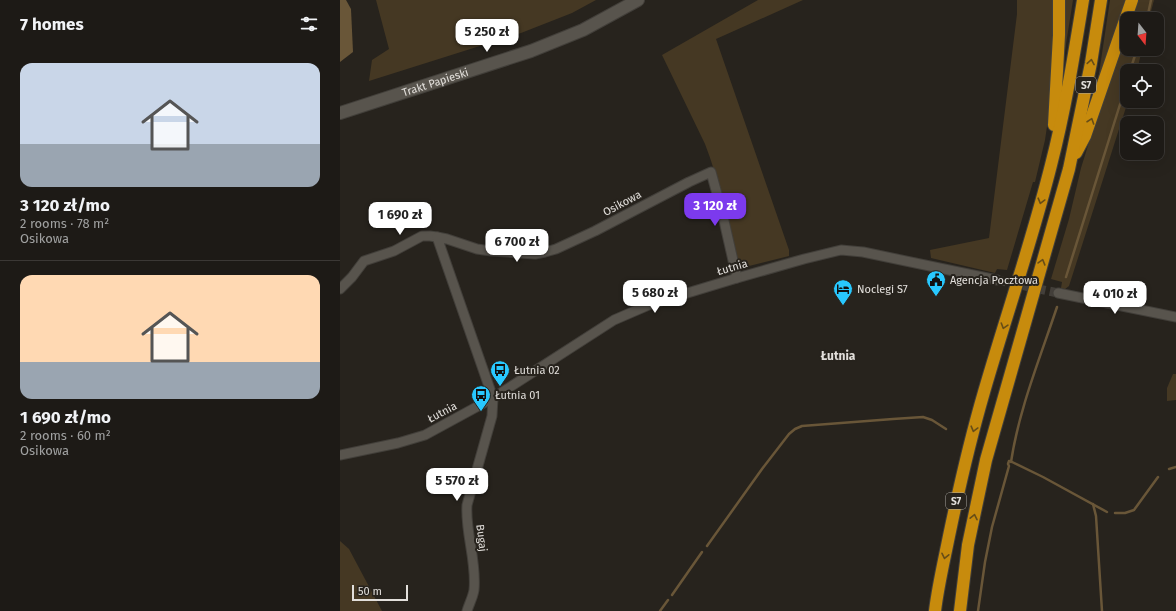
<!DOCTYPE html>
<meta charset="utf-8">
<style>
:root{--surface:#1d1a16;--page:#2a2723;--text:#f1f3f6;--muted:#a0a1a1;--line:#3b3835;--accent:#7c3aed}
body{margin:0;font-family:"Fira Sans",sans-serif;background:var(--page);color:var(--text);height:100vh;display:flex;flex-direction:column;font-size:15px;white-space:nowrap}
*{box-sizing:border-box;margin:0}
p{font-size:13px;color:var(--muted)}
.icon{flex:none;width:22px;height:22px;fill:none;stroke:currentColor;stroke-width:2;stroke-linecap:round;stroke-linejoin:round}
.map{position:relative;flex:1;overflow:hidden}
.panel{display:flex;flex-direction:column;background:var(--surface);width:340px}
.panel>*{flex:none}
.needle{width:26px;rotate:163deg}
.buttons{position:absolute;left:780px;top:12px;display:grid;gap:8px}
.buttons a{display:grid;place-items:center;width:44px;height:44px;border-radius:8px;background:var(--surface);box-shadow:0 4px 16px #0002,0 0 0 1px var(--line);font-size:20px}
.scale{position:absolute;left:12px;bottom:10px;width:56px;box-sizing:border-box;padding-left:4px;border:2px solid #e2dfdb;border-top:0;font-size:11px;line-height:14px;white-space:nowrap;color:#e2dfdb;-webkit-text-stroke:3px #27231d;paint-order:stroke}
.price{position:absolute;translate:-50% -34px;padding:0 9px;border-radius:8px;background:#fff;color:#222;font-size:13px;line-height:26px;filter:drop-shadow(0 1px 2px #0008)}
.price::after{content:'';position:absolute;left:50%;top:24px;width:12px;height:9px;margin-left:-6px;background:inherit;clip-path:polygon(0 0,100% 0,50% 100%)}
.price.current{background:var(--accent);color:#fff}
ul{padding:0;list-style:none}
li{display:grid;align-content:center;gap:8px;height:212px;padding:0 20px}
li+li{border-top:1px solid var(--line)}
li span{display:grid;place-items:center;height:124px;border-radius:12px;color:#555}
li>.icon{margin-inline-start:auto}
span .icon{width:72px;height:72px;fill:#fffc;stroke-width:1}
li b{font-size:17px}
h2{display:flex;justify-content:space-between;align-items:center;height:48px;padding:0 20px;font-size:17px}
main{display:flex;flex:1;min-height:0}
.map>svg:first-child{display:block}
</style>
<main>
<section class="panel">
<h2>7 homes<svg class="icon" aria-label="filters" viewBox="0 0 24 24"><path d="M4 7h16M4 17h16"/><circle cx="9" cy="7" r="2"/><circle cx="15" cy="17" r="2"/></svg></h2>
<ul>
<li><span style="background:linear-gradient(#c9d6e8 65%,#9aa5b1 0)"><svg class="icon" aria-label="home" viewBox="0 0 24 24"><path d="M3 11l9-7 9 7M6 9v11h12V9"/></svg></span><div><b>3 120 zł/mo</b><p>2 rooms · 78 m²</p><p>Osikowa</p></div></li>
<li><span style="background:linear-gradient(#ffd9b3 70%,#9aa5b1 0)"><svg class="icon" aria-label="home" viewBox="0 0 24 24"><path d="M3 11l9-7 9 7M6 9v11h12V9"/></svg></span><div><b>1 690 zł/mo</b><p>2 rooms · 60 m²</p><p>Osikowa</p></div></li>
</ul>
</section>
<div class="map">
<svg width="836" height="611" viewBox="0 0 836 611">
<rect width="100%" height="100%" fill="#27231d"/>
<g fill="#453823">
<path d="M36,0H256L232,13L181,33L29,81L32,60L49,49Z"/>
<path d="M418,0H463L376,39L449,250V256L409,266L397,263C388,223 380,183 365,144L322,55Z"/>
<path d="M677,0H715L710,106L705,140L695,182H693L667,270L657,269L655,273L591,258L590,250L649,238L677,14Z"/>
<path d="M723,0H733L723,63Z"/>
<path d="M770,0H786L757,87Z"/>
<path d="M797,0H814L809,19H791Z"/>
<path d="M787,32V49H802L797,71H787L788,101L729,286L725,289L721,288L722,282L711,279L729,219L741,168L755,123Z"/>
<path d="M833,374H836V400L827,401V388Z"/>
<path d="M0,541L9,549L42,611H0Z"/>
</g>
<path fill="#695638" d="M0,0H6L11,9L13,52L0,62Z"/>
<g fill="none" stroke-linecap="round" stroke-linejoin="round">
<g stroke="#695638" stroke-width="2.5">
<path d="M807,19L811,0"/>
<path d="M790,71L797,49"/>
<path d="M726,277L787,82"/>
<path d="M670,461L703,477L767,512"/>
<path d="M671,462C679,409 700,358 717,307"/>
<path d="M829,469L836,467"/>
<path d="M753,504L756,516L762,611"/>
<path d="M775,513H785L794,510L818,477"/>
<path d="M367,546L422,469L449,434L455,429L462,426L553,419L583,417L592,420L606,429"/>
<path d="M332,595L362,552"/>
<path d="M320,611L328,600"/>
<path d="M638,611L645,562L652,527L669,466L668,464L669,461"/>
</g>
<path stroke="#433f3a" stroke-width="9" stroke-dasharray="9 4.5" stroke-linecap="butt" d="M657,280L718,293"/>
<g stroke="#423f3a" stroke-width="11">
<g id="street">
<path d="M0,289L12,277L24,261L54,251L82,236H90L97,237"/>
<path d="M718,293L836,317"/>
<path d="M0,455L58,443L85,435L153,398L274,320L311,304L397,278L464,259L501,250L523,252L657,280"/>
<path d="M127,611C129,604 133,597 134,590C137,562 125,532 127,505L152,416L153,398L97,237L107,239L137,249L151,251L195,254L205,252L216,249L255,231L349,182L371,172L382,212L397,278"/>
</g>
</g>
<g stroke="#423f3a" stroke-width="14">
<g id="secondary">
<path id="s1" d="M0,113L191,51L243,30L298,0"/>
</g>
</g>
<g stroke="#423f3a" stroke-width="14">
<g id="highway">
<path d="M714,125L719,35V0"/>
<path d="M736,153L745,136L792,0"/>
<path d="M595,611C598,586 604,561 609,536C619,488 630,440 644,392C666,316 692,241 711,165C725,111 734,55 743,0"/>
<path d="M620,611L628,545L646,460L729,169L751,63L761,0"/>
</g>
</g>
<use href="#street" stroke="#58544d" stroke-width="9"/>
<use href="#secondary" stroke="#58544d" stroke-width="12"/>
<use href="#highway" stroke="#c78b0d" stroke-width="12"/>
</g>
<defs><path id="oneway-chevron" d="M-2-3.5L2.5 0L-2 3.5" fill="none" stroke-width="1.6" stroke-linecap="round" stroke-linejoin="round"/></defs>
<g stroke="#674d17">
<use href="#oneway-chevron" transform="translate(751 62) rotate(-80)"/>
<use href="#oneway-chevron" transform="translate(751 121) rotate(-71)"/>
<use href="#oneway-chevron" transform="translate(701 201) rotate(105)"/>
<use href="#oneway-chevron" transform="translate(702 262) rotate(-74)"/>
<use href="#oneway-chevron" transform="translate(664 326) rotate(107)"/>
<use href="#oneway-chevron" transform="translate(634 429) rotate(105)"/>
<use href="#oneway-chevron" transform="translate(634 517) rotate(-78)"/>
<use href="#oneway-chevron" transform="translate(605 556) rotate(102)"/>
</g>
<defs>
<g id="civic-pin" transform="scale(1)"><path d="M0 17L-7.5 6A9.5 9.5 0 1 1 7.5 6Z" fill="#28c8ff" stroke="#27231d"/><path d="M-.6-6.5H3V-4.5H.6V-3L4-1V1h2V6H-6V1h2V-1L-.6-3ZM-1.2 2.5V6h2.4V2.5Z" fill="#111"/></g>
<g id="hotel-pin" transform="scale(1)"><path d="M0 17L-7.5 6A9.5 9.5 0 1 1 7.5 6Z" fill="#28c8ff" stroke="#27231d"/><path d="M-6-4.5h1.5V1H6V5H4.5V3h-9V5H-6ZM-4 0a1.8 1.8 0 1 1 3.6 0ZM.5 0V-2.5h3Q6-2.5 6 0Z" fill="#111"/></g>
<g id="bus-pin" transform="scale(1)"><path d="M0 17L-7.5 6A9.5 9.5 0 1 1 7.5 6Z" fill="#28c8ff" stroke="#27231d"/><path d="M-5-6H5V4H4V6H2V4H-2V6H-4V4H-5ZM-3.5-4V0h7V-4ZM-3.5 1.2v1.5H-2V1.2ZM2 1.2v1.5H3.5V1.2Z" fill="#111"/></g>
</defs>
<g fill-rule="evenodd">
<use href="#civic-pin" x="596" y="280"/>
<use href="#hotel-pin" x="503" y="289"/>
<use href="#bus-pin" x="160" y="370"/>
<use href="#bus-pin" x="141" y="395"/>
</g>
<g text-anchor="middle" stroke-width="4" stroke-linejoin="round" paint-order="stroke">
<g fill="#27231d" stroke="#aaa7a2" stroke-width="1">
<rect x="736" y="77" width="20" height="16" rx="3"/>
<rect x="606" y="493" width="20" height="16" rx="3"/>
</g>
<g font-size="10" font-weight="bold" fill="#e2dfdb">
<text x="746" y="89">S7</text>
<text x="616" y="505">S7</text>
</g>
<g font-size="11" fill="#e2dfdb" stroke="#27231d">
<text dy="4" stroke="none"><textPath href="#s1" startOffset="100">Trakt Papieski</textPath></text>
<text transform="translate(282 203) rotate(-28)" y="4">Osikowa</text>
<text transform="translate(392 267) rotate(-16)" y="4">Łutnia</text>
<text transform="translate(102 412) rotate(-28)" y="4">Łutnia</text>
<text transform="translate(142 538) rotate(83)" y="4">Bugaj</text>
</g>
<g font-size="11" fill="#e2dfdb" stroke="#27231d" text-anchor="start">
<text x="610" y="284">Agencja Pocztowa</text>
<text x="517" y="293">Noclegi S7</text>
<text x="174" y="374">Łutnia 02</text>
<text x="155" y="399">Łutnia 01</text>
</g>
<g font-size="12" font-weight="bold" fill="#e2dfdb" stroke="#27231d">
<text x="498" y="360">Łutnia</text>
</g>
</g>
</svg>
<div class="buttons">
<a><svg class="needle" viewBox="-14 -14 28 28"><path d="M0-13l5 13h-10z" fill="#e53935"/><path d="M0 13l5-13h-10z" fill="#a0a1a1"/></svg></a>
<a><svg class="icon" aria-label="locate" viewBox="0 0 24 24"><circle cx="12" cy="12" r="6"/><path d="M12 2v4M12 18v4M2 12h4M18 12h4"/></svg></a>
<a><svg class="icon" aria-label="layers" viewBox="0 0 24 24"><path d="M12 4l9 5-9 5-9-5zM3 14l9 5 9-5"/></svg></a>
</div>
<div class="scale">50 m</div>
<b class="price" style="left:147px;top:53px">5 250 zł</b>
<b class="price current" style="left:375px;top:227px">3 120 zł</b>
<b class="price" style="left:60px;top:236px">1 690 zł</b>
<b class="price" style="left:177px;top:263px">6 700 zł</b>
<b class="price" style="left:315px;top:314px">5 680 zł</b>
<b class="price" style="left:775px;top:315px">4 010 zł</b>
<b class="price" style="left:117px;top:502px">5 570 zł</b>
</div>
</main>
